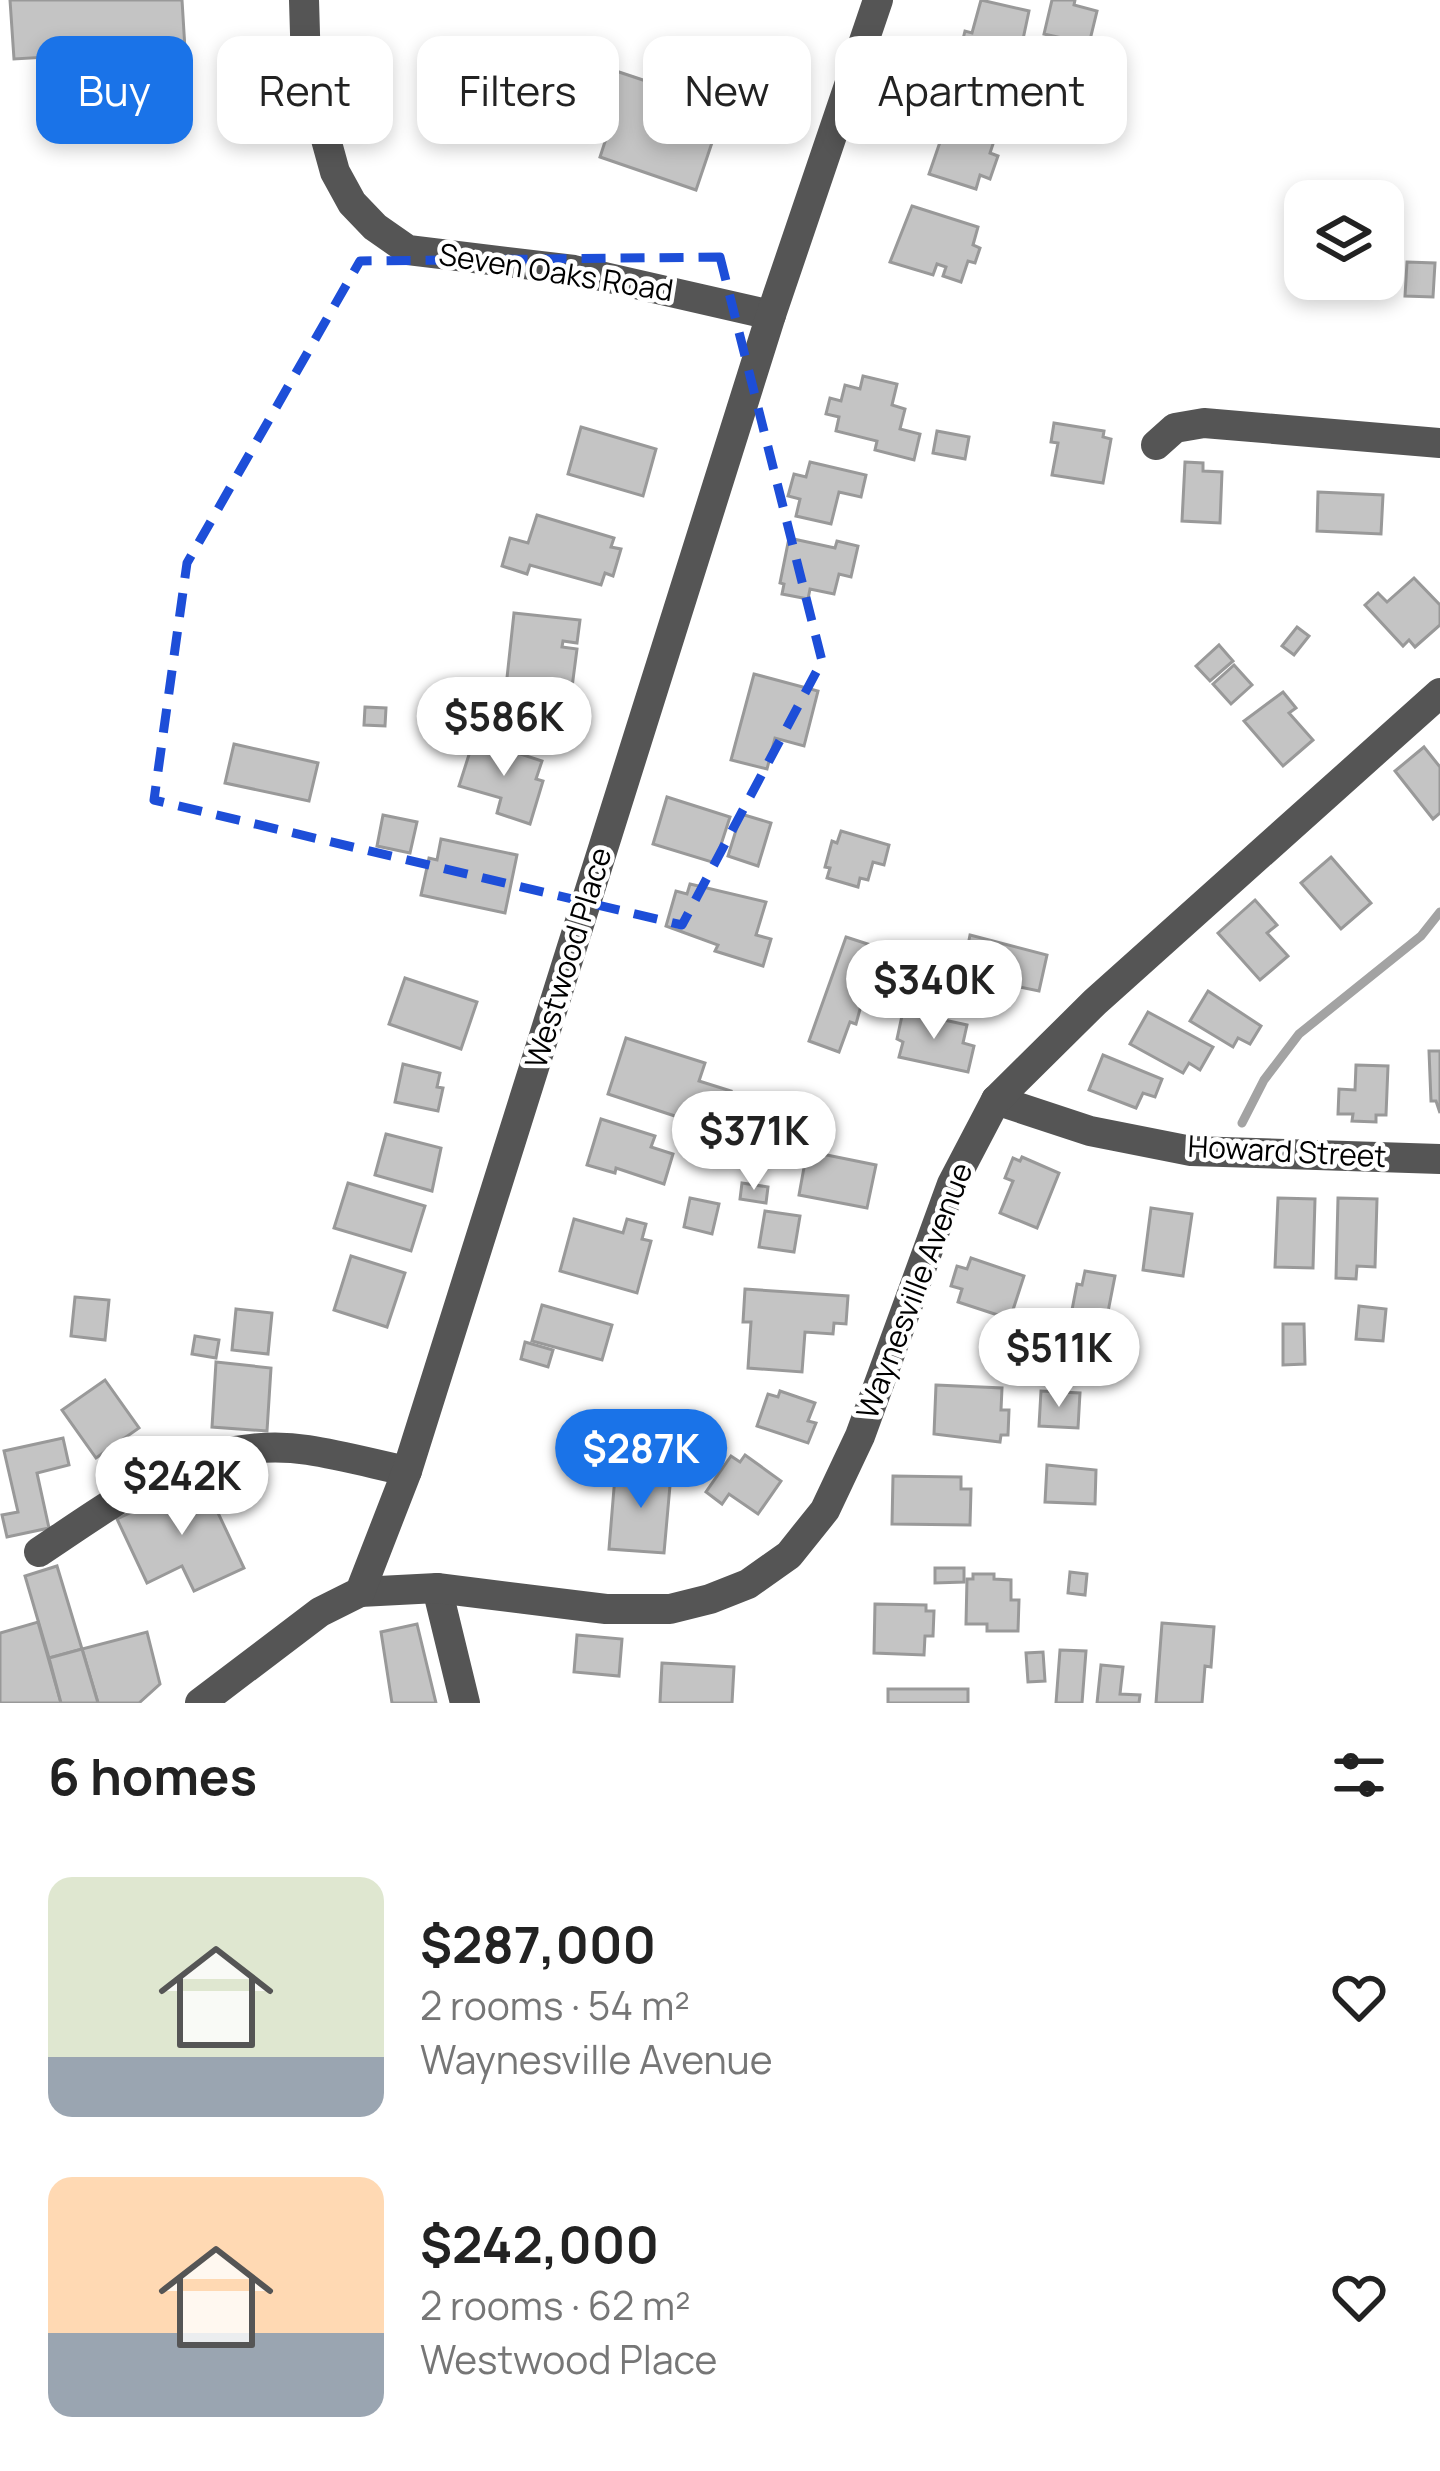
<!DOCTYPE html>
<meta charset="utf-8">
<style>
:root{--surface:#fff;--page:#f2f2f2;--text:#222;--muted:#767676;--accent:#1a73e8}
body{margin:0;font-family:Manrope,sans-serif;background:var(--page);color:var(--text);height:100vh;display:flex;flex-direction:column;font-size:45px;white-space:nowrap}
*{box-sizing:border-box;margin:0}
p{font-size:39px;color:var(--muted)}
.icon{flex:none;width:66px;height:66px;fill:none;stroke:currentColor;stroke-width:2;stroke-linecap:round;stroke-linejoin:round}
.map{position:relative;height:1703px;overflow:hidden}
.panel{display:flex;flex-direction:column;background:var(--surface);flex:1}
.panel>*{flex:none}
.top-card{position:absolute;left:36px;top:36px;width:1368px;height:108px;display:flex;gap:24px}
.tools{position:absolute;left:1284px;top:180px;display:grid;gap:24px}
.tools a{display:grid;place-items:center;width:120px;height:120px;border-radius:24px;background:var(--surface);box-shadow:0 6px 18px #0003;font-size:60px}
.price{position:absolute;translate:-50% -102px;padding:0 27px;border-radius:42px;background:#fff;color:#222;font-size:39px;line-height:78px;filter:drop-shadow(0 3px 6px #0008)}
.price::after{content:'';position:absolute;left:50%;top:72px;width:36px;height:27px;margin-left:-18px;background:inherit;clip-path:polygon(0 0,100% 0,50% 100%)}
.price.current{background:var(--accent);color:#fff}
ul{padding:0;list-style:none}
li{display:flex;align-items:center;gap:36px;height:300px;padding:0 48px}
li span{display:grid;place-items:center;flex:none;width:336px;height:240px;border-radius:24px;color:#555}
li>.icon{margin-inline-start:auto}
span .icon{width:144px;height:144px;fill:#fffc;stroke-width:1}
li b{font-size:51px}
h2{display:flex;justify-content:space-between;align-items:center;height:144px;padding:0 48px;font-size:51px}
.chip{padding:0 42px;border-radius:24px;background:var(--surface);box-shadow:0 6px 18px #0003;font-size:42px;line-height:108px}
.chip.current{background:var(--accent);color:#fff}
.map>svg:first-child{display:block}
</style>
<div class="map">
<svg width="1440" height="1703" viewBox="0 0 1440 1703">
<rect width="100%" height="100%" fill="#fff"/>
<g fill="none" stroke-linecap="round" stroke-linejoin="round">
<path stroke="#a3a3a3" stroke-width="9" d="M1242,1123L1264,1080L1299,1034L1421,936L1440,912"/>
</g>
<g fill="#c4c4c4" stroke="#999" stroke-width="3">
<path d="M10,0H182L185,49L14,59Z"/>
<path d="M981,0L1029,11L1016,72L1009,70L1006,80L956,67L965,31L972,33Z"/>
<path d="M1052,0H1075L1074,5L1097,11L1089,44L1044,34Z"/>
<path d="M613,70L724,107L696,190L600,157L617,105L603,100Z"/>
<path d="M949,116L997,132L990,153L998,156L990,179L980,175L976,189L929,174Z"/>
<path d="M912,206L978,227L973,245L980,248L975,263L968,261L961,282L943,276L946,267L937,264L933,275L890,262Z"/>
<path d="M1407,262L1435,263L1433,297L1405,296Z"/>
<path d="M863,376L897,384L892,405L905,409L900,429L920,434L914,460L875,450L877,441L836,431L839,417L826,414L830,398L841,401L845,385L860,389Z"/>
<path d="M1054,423L1104,431L1103,437L1111,439L1103,483L1052,475L1058,443L1051,442Z"/>
<path d="M581,427L656,449L643,496L568,474Z"/>
<path d="M937,431L969,437L965,459L933,453Z"/>
<path d="M810,462L866,475L861,497L839,492L831,524L796,516L800,499L788,496L794,474L806,477Z"/>
<path d="M1185,462L1203,463V471L1222,472L1220,523L1182,521Z"/>
<path d="M1318,492L1383,495L1381,534L1317,531Z"/>
<path d="M537,515L614,538L611,547L621,549L613,576L605,573L601,585L530,565L527,574L502,566L510,538L528,543Z"/>
<path d="M789,538L835,548L837,541L858,546L851,577L839,574L834,594L810,589L808,599L782,594L784,584L780,583Z"/>
<path d="M1414,578L1440,605V625L1415,647L1409,640L1403,646L1365,605L1378,593L1387,602Z"/>
<path d="M514,613L580,620L577,643L563,641L562,647L577,649L571,695L562,694L561,710L518,705L520,688L506,687Z"/>
<path d="M1297,627L1309,636L1294,655L1282,646Z"/>
<path d="M1219,645L1233,661L1210,681L1196,666Z"/>
<path d="M1234,665L1252,685L1231,704L1213,684Z"/>
<path d="M754,674L818,691L804,746L775,738L767,769L731,760Z"/>
<path d="M1283,692L1296,708L1289,713L1313,740L1283,766L1244,721Z"/>
<path d="M365,707L386,708L385,726L364,725Z"/>
<path d="M474,739L542,761L536,779L543,781L530,824L497,813L501,798L459,786Z"/>
<path d="M234,744L318,763L309,801L225,783Z"/>
<path d="M1424,747L1440,767V813L1433,819L1395,771Z"/>
<path d="M667,797L730,817L715,863L653,844Z"/>
<path d="M741,814L771,823L758,866L728,856Z"/>
<path d="M383,815L417,822L410,853L377,846Z"/>
<path d="M841,831L889,845L884,865L873,862L868,880L860,878L858,887L827,878L830,868L825,867L832,841L837,843Z"/>
<path d="M441,839L517,855L505,913L421,895L429,858L437,860Z"/>
<path d="M1331,857L1371,903L1341,929L1301,883Z"/>
<path d="M690,884L766,902L756,935L771,939L763,966L715,951L718,945L666,926L676,891L687,894Z"/>
<path d="M1255,900L1277,925L1267,933L1288,956L1260,980L1218,933Z"/>
<path d="M970,935L1047,955L1039,991L962,975Z"/>
<path d="M846,937L877,947L856,1024L850,1022L839,1052L809,1041Z"/>
<path d="M405,978L477,1002L461,1049L389,1024Z"/>
<path d="M1208,991L1261,1026L1250,1044L1238,1038L1233,1047L1190,1021Z"/>
<path d="M903,1011L967,1025L963,1043L974,1046L968,1072L899,1057L903,1042L897,1039Z"/>
<path d="M1148,1012L1213,1047L1200,1070L1189,1063L1183,1073L1130,1044Z"/>
<path d="M626,1038L705,1063L699,1081L731,1091L722,1120L690,1110L687,1120L608,1094Z"/>
<path d="M1429,1051H1440V1113L1436,1101H1431Z"/>
<path d="M1103,1055L1162,1079L1155,1097L1143,1093L1136,1108L1089,1090Z"/>
<path d="M403,1064L440,1073L437,1087L443,1088L438,1111L395,1102Z"/>
<path d="M1356,1065L1388,1066L1386,1115H1376V1122L1352,1121L1353,1114H1338L1339,1089L1355,1090Z"/>
<path d="M601,1119L655,1136L651,1147L673,1154L664,1184L616,1168L615,1173L587,1165Z"/>
<path d="M386,1134L441,1148L432,1191L375,1175Z"/>
<path d="M807,1151L876,1165L867,1208L799,1195Z"/>
<path d="M1022,1157L1059,1173L1037,1228L1000,1213L1013,1181L1005,1178L1013,1158L1020,1161Z"/>
<path d="M348,1183L425,1206L411,1251L334,1228Z"/>
<path d="M742,1183L768,1187L766,1203L740,1199Z"/>
<path d="M690,1198L719,1204L712,1234L684,1227Z"/>
<path d="M1278,1198L1315,1199L1313,1268L1275,1267Z"/>
<path d="M1338,1198L1377,1199L1375,1267L1357,1266L1356,1279L1336,1278Z"/>
<path d="M1151,1208L1192,1214L1183,1276L1143,1270Z"/>
<path d="M765,1211L800,1216L794,1252L759,1247Z"/>
<path d="M574,1219L623,1233L627,1219L646,1224L642,1239L651,1241L637,1293L560,1271Z"/>
<path d="M351,1256L405,1273L387,1327L334,1310Z"/>
<path d="M971,1258L1024,1276L1010,1319L958,1302L962,1289L951,1286L957,1266L967,1269Z"/>
<path d="M1085,1271L1115,1276L1106,1322L1071,1315L1077,1284L1082,1285Z"/>
<path d="M745,1289L848,1296L846,1324L834,1323L833,1334L805,1332L802,1372L748,1368L751,1322H743Z"/>
<path d="M75,1297L109,1300L105,1340L71,1336Z"/>
<path d="M542,1305L612,1325L602,1360L532,1341Z"/>
<path d="M1359,1306L1386,1309L1383,1341L1356,1339Z"/>
<path d="M236,1309L272,1313L268,1354L232,1350Z"/>
<path d="M1283,1324H1304L1305,1364L1283,1365Z"/>
<path d="M195,1336L219,1340L216,1358L192,1354Z"/>
<path d="M525,1342L553,1350L548,1367L521,1359Z"/>
<path d="M216,1362L271,1368L267,1431L212,1427Z"/>
<path d="M105,1380L139,1428L96,1458L62,1410Z"/>
<path d="M936,1385L1002,1388L1001,1410H1009L1008,1435H1001L1000,1442L934,1434Z"/>
<path d="M780,1391L815,1403L808,1421L816,1423L808,1443L757,1426L768,1394L778,1397Z"/>
<path d="M1041,1391L1080,1393L1078,1428L1039,1426Z"/>
<path d="M63,1438L69,1465L37,1473L49,1528L7,1537L2,1515L18,1512L4,1451Z"/>
<path d="M745,1455L781,1481L758,1514L729,1494L722,1504L706,1492L731,1456L740,1462Z"/>
<path d="M653,1461L672,1463L664,1553L609,1549L615,1476L652,1479Z"/>
<path d="M1047,1465L1096,1470L1095,1504L1045,1502Z"/>
<path d="M893,1476L961,1477V1489H971L970,1525L892,1524Z"/>
<path d="M202,1479L244,1568L194,1591L182,1566L147,1583L117,1519Z"/>
<path d="M57,1566L82,1649L49,1658L25,1576Z"/>
<path d="M935,1568H964V1582L935,1583Z"/>
<path d="M1070,1572L1087,1574L1085,1595L1068,1593Z"/>
<path d="M973,1574H994V1579L1011,1580V1600H1019L1018,1631H987V1624H966L967,1579H973Z"/>
<path d="M875,1604L926,1605V1611H934L933,1636H925L924,1655L874,1653Z"/>
<path d="M38,1622L61,1703H0V1633Z"/>
<path d="M1162,1623L1214,1627L1211,1667L1205,1666L1202,1703H1156Z"/>
<path d="M417,1624L436,1703H392L381,1632Z"/>
<path d="M147,1632L160,1684L139,1703H98L82,1649Z"/>
<path d="M577,1635L622,1639L619,1676L574,1672Z"/>
<path d="M82,1649L98,1703H61L49,1658Z"/>
<path d="M1060,1650L1086,1651L1082,1703H1056Z"/>
<path d="M1043,1652L1045,1681L1028,1682L1026,1653Z"/>
<path d="M662,1663L734,1667L732,1703H660Z"/>
<path d="M1101,1665L1123,1667L1120,1694L1140,1695L1139,1703H1097Z"/>
<rect x="888" y="1689" width="80" height="14"/>
</g>
<g fill="none" stroke-linecap="round" stroke-linejoin="round">
<g stroke="#555" stroke-width="30">
<path d="M304,0L306,67L335,172L352,203L375,227L408,250L574,270L771,315"/>
<path d="M1156,445L1175,428L1204,423L1440,443"/>
<path d="M996,1100L1090,1131L1191,1151L1440,1159"/>
<path d="M39,1552C122,1497 201,1434 308,1450C341,1455 374,1464 407,1471"/>
<path d="M437,1588L465,1703"/>
<path d="M360,1592L437,1588L606,1609H670L710,1599L748,1584L789,1555L825,1510L860,1436L952,1184L996,1100L1095,1002L1440,693"/>
<path d="M200,1703L320,1612L360,1592L407,1471L771,315L878,0"/>
</g>
</g>
<path fill="none" stroke="#1d4ed8" stroke-width="9" stroke-dasharray="24 15" stroke-linejoin="round" d="M720,257L822,661L682,925L154,800L187,563L360,261Z"/>
<g text-anchor="middle" stroke-width="9" stroke-linejoin="round" paint-order="stroke">
<g font-size="30" fill="#000" stroke="#fff">
<text transform="translate(556 273) rotate(9)" y="10">Seven Oaks Road</text>
<text transform="translate(569 958) rotate(-73)" y="10">Westwood Place</text>
<text transform="translate(1287 1152) rotate(3)" y="10">Howard Street</text>
<text transform="translate(915 1291) rotate(-69)" y="10">Waynesville Avenue</text>
</g>
</g>
</svg>
<div class="tools">
<a><svg class="icon" aria-label="layers" viewBox="0 0 24 24"><path d="M12 4l9 5-9 5-9-5zM3 14l9 5 9-5"/></svg></a>
</div>
<b class="price" style="left:504px;top:779px">$586K</b>
<b class="price" style="left:934px;top:1042px">$340K</b>
<b class="price" style="left:754px;top:1193px">$371K</b>
<b class="price" style="left:1059px;top:1410px">$511K</b>
<b class="price current" style="left:641px;top:1511px">$287K</b>
<b class="price" style="left:182px;top:1538px">$242K</b>
<div class="top-card">
<a class="chip current">Buy</a>
<a class="chip">Rent</a>
<a class="chip">Filters</a>
<a class="chip">New</a>
<a class="chip">Apartment</a>
</div>
</div>
<section class="panel">
<h2>6 homes<svg class="icon" aria-label="filters" viewBox="0 0 24 24"><path d="M4 7h16M4 17h16"/><circle cx="9" cy="7" r="2"/><circle cx="15" cy="17" r="2"/></svg></h2>
<ul>
<li><span style="background:linear-gradient(#dfe7d0 75%,#9aa5b1 0)"><svg class="icon" aria-label="home" viewBox="0 0 24 24"><path d="M3 11l9-7 9 7M6 9v11h12V9"/></svg></span><div><b>$287,000</b><p>2 rooms · 54 m²</p><p>Waynesville Avenue</p></div><svg class="icon" aria-label="heart" viewBox="0 0 24 24"><path d="M12 20l-8-8c-3-5 5-10 8-4 3-6 11-1 8 4z"/></svg></li>
<li><span style="background:linear-gradient(#ffd9b3 65%,#9aa5b1 0)"><svg class="icon" aria-label="home" viewBox="0 0 24 24"><path d="M3 11l9-7 9 7M6 9v11h12V9"/></svg></span><div><b>$242,000</b><p>2 rooms · 62 m²</p><p>Westwood Place</p></div><svg class="icon" aria-label="heart" viewBox="0 0 24 24"><path d="M12 20l-8-8c-3-5 5-10 8-4 3-6 11-1 8 4z"/></svg></li>
</ul>
</section>
